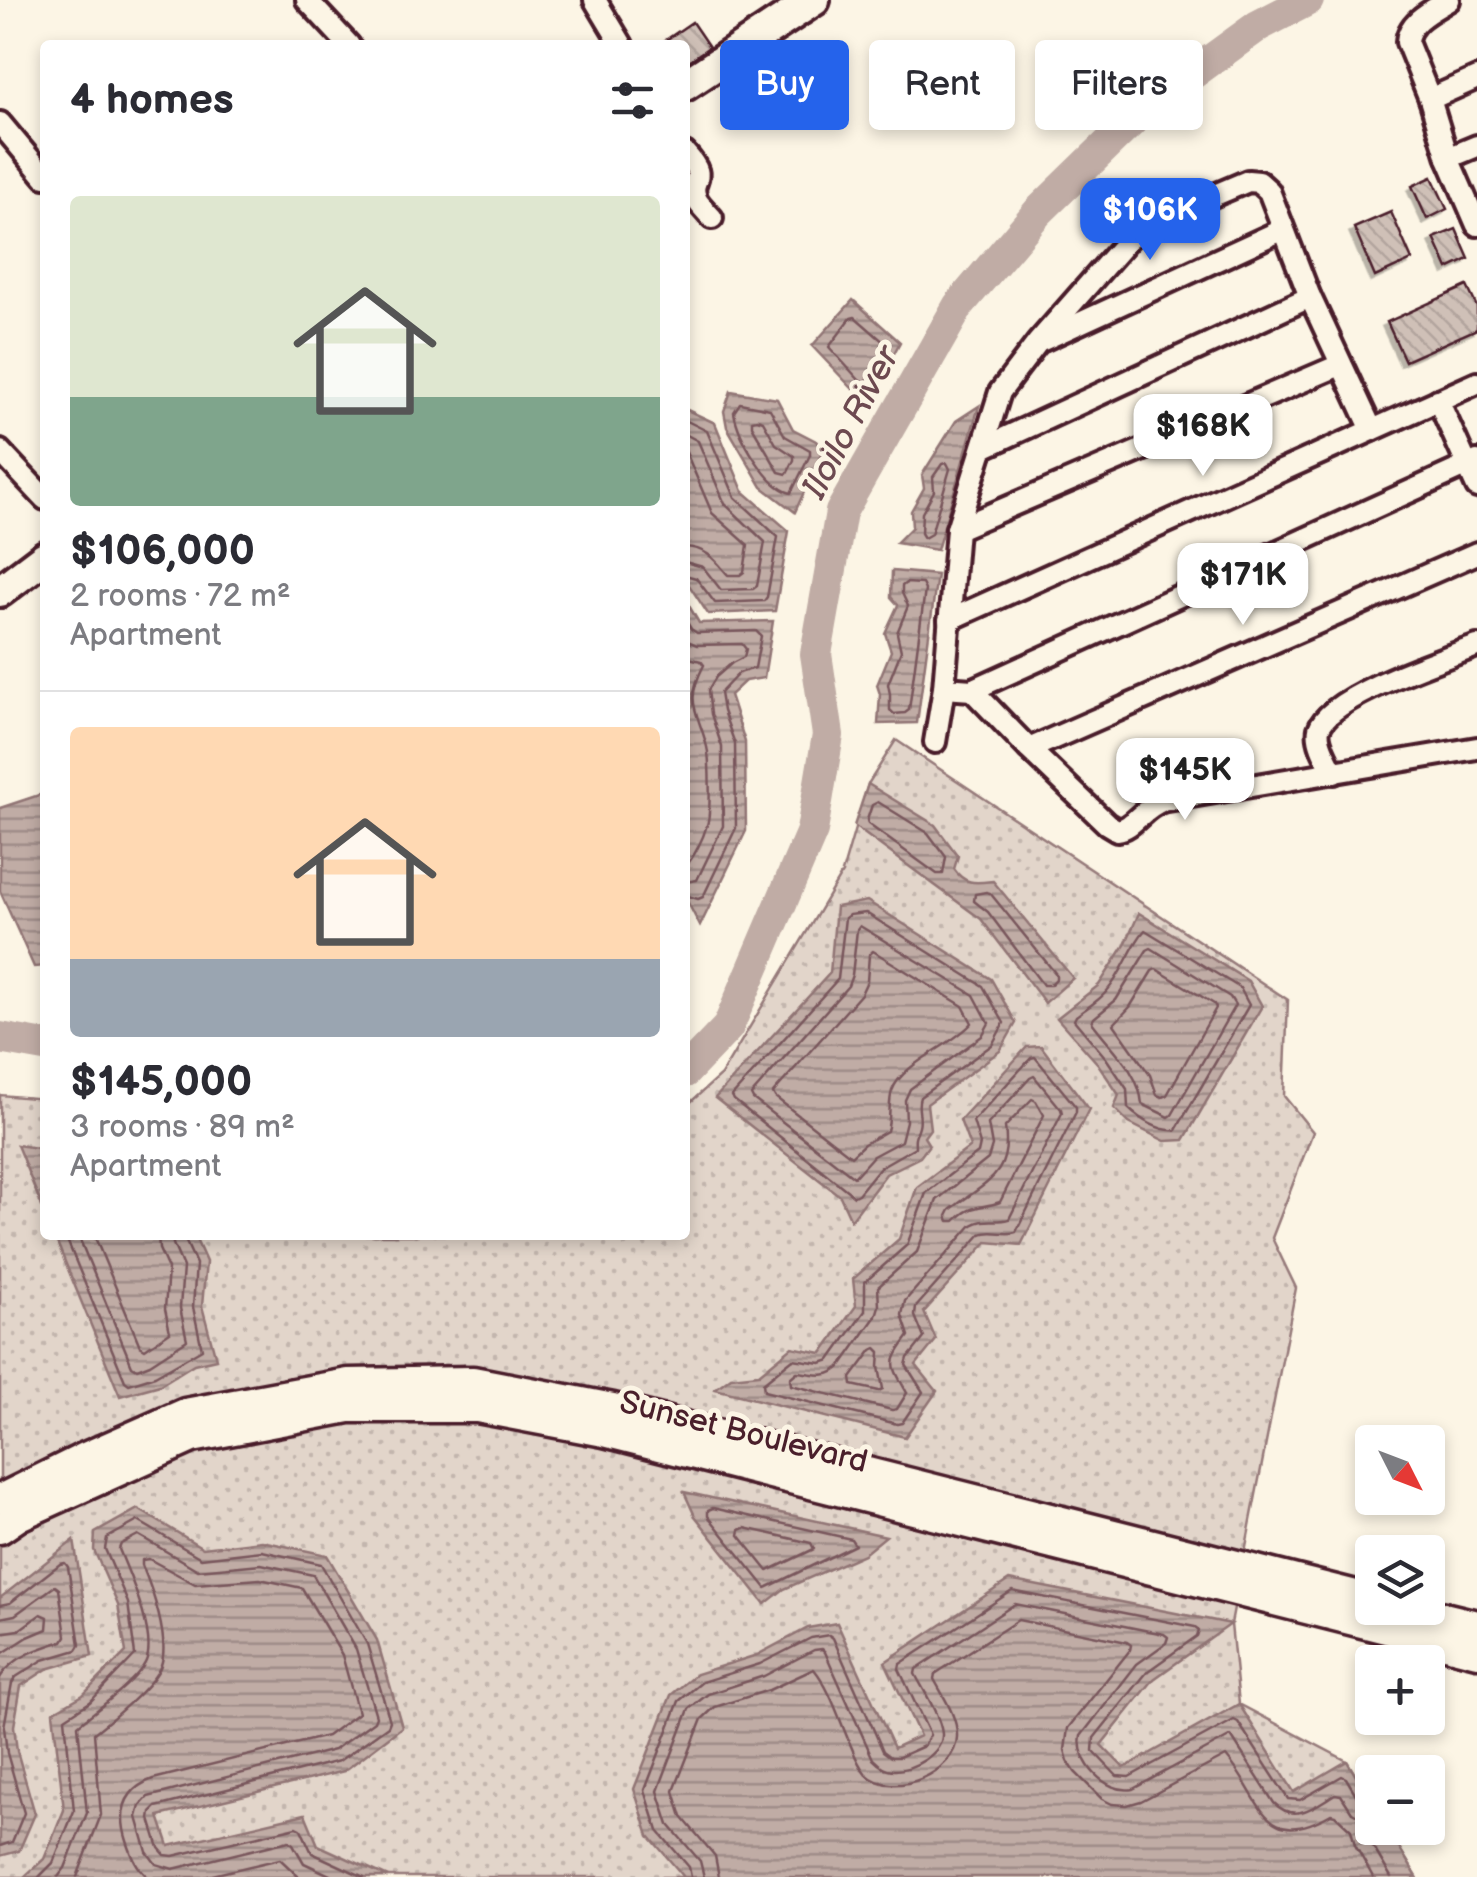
<!DOCTYPE html>
<meta charset="utf-8">
<style>
:root{--surface:#fff;--page:#f7f7f7;--text:#2b2b33;--muted:#7c7c81;--line:#e1e1e2;--accent:#2563eb}
body{margin:0;font-family:"Balsamiq Sans",sans-serif;background:var(--page);color:var(--text);height:100vh;display:flex;flex-direction:column;font-size:38px;white-space:nowrap}
*{box-sizing:border-box;margin:0}
p{font-size:32px;color:var(--muted)}
.icon{flex:none;width:55px;height:55px;fill:none;stroke:currentColor;stroke-width:2;stroke-linecap:round;stroke-linejoin:round}
.map{position:relative;flex:1;overflow:hidden}
.drawer{position:absolute;left:40px;top:40px;width:650px;height:1200px;display:flex;flex-direction:column;background:var(--surface);border-radius:10px;box-shadow:0 5px 15px #0003}
.drawer>*{flex:none}
.guide{position:absolute;left:720px;top:40px;width:605px;height:90px;display:flex;gap:20px}
.needle{width:65px;rotate:132deg}
.fabs{position:absolute;left:1355px;top:1425px;display:grid;gap:20px}
.fabs a{display:grid;place-items:center;width:90px;height:90px;border-radius:10px;background:var(--surface);box-shadow:0 5px 15px #0003;font-size:50px}
.price{position:absolute;translate:-50% -85px;padding:0 22px;border-radius:20px;background:#fff;color:#222;font-size:32px;line-height:65px;filter:drop-shadow(0 2px 5px #0008)}
.price::after{content:'';position:absolute;left:50%;top:60px;width:30px;height:22px;margin-left:-15px;background:inherit;clip-path:polygon(0 0,100% 0,50% 100%)}
.price.selected{background:var(--accent);color:#fff}
ul{padding:0;list-style:none}
li{display:grid;align-content:center;gap:20px;height:530px;padding:0 30px}
li+li{border-top:2px solid var(--line)}
li span{display:grid;place-items:center;height:310px;border-radius:10px;color:#555}
li>.icon{margin-inline-start:auto}
span .icon{width:180px;height:180px;fill:#fffc;stroke-width:1}
li b{font-size:42px}
h2{display:flex;justify-content:space-between;align-items:center;height:120px;padding:0 30px;font-size:42px}
.tag{padding:0 35px;border-radius:10px;background:var(--surface);box-shadow:0 5px 15px #0003;font-size:35px;line-height:90px}
.tag.selected{background:var(--accent);color:#fff}
.map>svg:first-child{display:block}
</style>
<div class="map">
<svg width="1477" height="1877" viewBox="0 0 1477 1877">
<defs>
<pattern id="grass-dots" width="8" height="8" patternUnits="userSpaceOnUse" patternTransform="scale(2.5)"><rect width="8" height="8" fill="#e2d5ca"/><path d="M2 2h.1M6 6h.1" fill="none" stroke="#c3b6ae" stroke-width="1.8" stroke-linecap="round"/></pattern>
<pattern id="water-rules" width="6" height="5" patternUnits="userSpaceOnUse" patternTransform="scale(2.5)"><rect width="6" height="5" fill="#c0aca5"/><path d="M0 2.5h6" fill="none" stroke="#9e8b87"/></pattern>
<pattern id="building-back-hatch" width="6" height="6" patternUnits="userSpaceOnUse" patternTransform="scale(2.5)"><rect width="6" height="6" fill="#cfc0b7"/><path d="M-1 5l2 2M0 0l6 6M5-1l2 2" fill="none" stroke="#b3a59e"/></pattern>
<filter id="shadow"><feDropShadow dx="-4.5" dy="4.5" stdDeviation="0" flood-color="#0004"/></filter>
</defs>
<rect width="100%" height="100%" fill="#fcf5e5"/>
<filter id="ink" filterUnits="userSpaceOnUse"><feTurbulence type="fractalNoise" baseFrequency=".01" numOctaves="2"/><feDisplacementMap in="SourceGraphic" scale="20" xChannelSelector="R" yChannelSelector="G"/><feConvolveMatrix kernelMatrix="1 2 1 2 8 2 1 2 1" color-interpolation-filters="sRGB"/></filter>
<g filter="url(#ink)">
<path fill="url(#grass-dots)" stroke="#967a7a" stroke-width="2.5" d="M896,740L1288,1000L1284,1096L1313,1132L1272,1238L1296,1288L1231,1624L1239,1704L1347,1761L1372,1803V1828H1387L1417,1877H0V1095L45,1099V1235H685V1107L721,1075L842,873L868,784Z"/>
<g fill="url(#water-rules)" stroke="#917474" stroke-width="2.5">
<path d="M853,300L900,342L867,404L812,346Z"/>
<path d="M731,391L777,399L793,429L816,441L823,450L795,512L762,487L727,427L724,411Z"/>
<path d="M979,406L937,550L896,543L912,527L911,511L924,488L922,475L956,421Z"/>
<path d="M685,409L715,423L743,491L789,531L775,611L708,614L685,579Z"/>
<path d="M892,571L937,575L917,723L878,724L880,694L877,685L891,651L885,633L898,605L891,597Z"/>
<path d="M685,599L699,623L773,621L764,678L745,681L730,695L745,742L746,831L700,926L685,897Z"/>
<path d="M868,784L935,825L958,856L954,869C965,885 975,883 993,881L1073,978L1045,1003L981,919L854,826Z"/>
<path d="M45,793V966L34,967L0,891V808Z"/>
<path d="M867,901L991,979L1016,1023L1000,1051L927,1104L930,1129L924,1137L929,1145L920,1157L886,1174L851,1220L840,1196L715,1098L830,973L836,907Z"/>
<path d="M1139,913L1248,981L1262,1006L1184,1140L1165,1141L1129,1123L1114,1108L1119,1095L1098,1064L1057,1018L1099,985L1125,945Z"/>
<path d="M1041,1046L1089,1109L1021,1245L987,1242L924,1312L936,1340L916,1365L937,1391L905,1437L715,1389L731,1377L759,1374L792,1347L822,1353L856,1306L853,1279L899,1239L917,1187L970,1147L960,1120L1027,1047Z"/>
<path d="M17,1145L45,1149V1214Z"/>
<path d="M54,1235H194L206,1262L202,1306L216,1359L194,1364L160,1385L120,1396Z"/>
<path d="M684,1492L886,1536L864,1554L784,1589L765,1604L695,1516Z"/>
<path d="M138,1509L203,1548L262,1541L327,1555L377,1640L402,1727L344,1771L159,1816L169,1846L305,1814L318,1845L388,1877H24L44,1859L64,1810L53,1712L83,1695L126,1652L118,1605L94,1550L95,1533Z"/>
<path d="M74,1540L92,1656L47,1669L21,1686L14,1726L17,1751L35,1814L19,1851L0,1856V1598Z"/>
<path d="M1009,1580L1231,1624L1154,1679L1101,1745L1124,1768L1239,1704L1294,1792L1347,1761L1372,1803V1828H1387L1417,1877H684L649,1836L634,1789L671,1695L696,1674L757,1655L808,1628L837,1623L894,1748L920,1736L885,1662Z"/>
</g>
<g fill="none" stroke-linecap="round" stroke-linejoin="round">
<g stroke="#79575c" stroke-width="2.5">
<path d="M855,317L886,344L868,380L865,383L860,381L829,347L851,318Z"/>
<path d="M740,403L770,409L785,436L810,450V455L791,493C767,487 738,437 734,412Z"/>
<path d="M757,419L763,421L776,444L794,456V460L787,474L779,472L752,426V420Z"/>
<path d="M685,420L707,431L735,497L778,537L767,597L764,601L715,603L696,578L685,575"/>
<path d="M685,434L698,441L725,504L765,542L757,586L753,589L721,590L703,567L685,562"/>
<path d="M685,450L712,513L748,545L744,572L740,575H728C715,560 707,548 685,547"/>
<path d="M947,463L950,469L931,534L924,538L921,533L922,513L934,491L933,477L942,464Z"/>
<path d="M906,583L922,584L925,590L909,710L905,713L894,714L890,710V694L888,684L901,651L897,633L908,606L902,593V586Z"/>
<path d="M685,619L691,629L697,633L756,631L761,636L755,668L739,673L720,693L723,711L735,744L736,828L703,897L698,899L685,895"/>
<path d="M685,640L697,645L742,644L746,649L744,657L732,663L716,677L708,690L711,714L722,747L723,826L697,880L685,882"/>
<path d="M685,657L701,661L704,665C684,704 697,708 707,747C710,759 711,814 707,825C703,839 694,857 685,867"/>
<path d="M878,802L928,833L946,857L943,874H937L868,824L867,820L872,805Z"/>
<path d="M986,892L990,893L1056,974V979L1050,985H1043L988,912L974,901L975,894Z"/>
<path d="M866,913L983,986L1004,1023L992,1045L920,1097C916,1107 922,1116 919,1126C916,1137 914,1133 915,1147L880,1167L858,1194L854,1196L734,1100L732,1096L838,979L845,918L849,915Z"/>
<path d="M860,926L974,995L989,1023L982,1036L910,1089L905,1100L906,1121L901,1141L873,1156L854,1177L753,1099L751,1095L848,986L852,975L857,930Z"/>
<path d="M1145,930L1240,988L1249,1005L1176,1130C1160,1132 1139,1119 1128,1108L1127,1089L1106,1058L1074,1020L1076,1016C1086,1008 1099,1001 1107,991C1123,973 1130,947 1145,930Z"/>
<path d="M1151,948L1230,997L1235,1005L1172,1115L1169,1117L1142,1104C1139,1071 1111,1048 1092,1022L1094,1018L1116,1000L1147,950Z"/>
<path d="M873,951L963,1006L972,1023C952,1046 902,1063 892,1091C888,1104 891,1117 887,1131L864,1144L851,1156L775,1097L773,1093L861,994L867,981L869,955Z"/>
<path d="M1156,969L1214,1004L1216,1008L1167,1095L1162,1097L1157,1095L1150,1075L1114,1024L1130,1007L1152,971Z"/>
<path d="M1035,1057L1076,1107V1112L1016,1232C1005,1236 992,1229 981,1234L916,1307L915,1316L924,1338L908,1358L906,1365L923,1392L902,1423L897,1424L764,1391L763,1383L793,1359L821,1363L830,1360L865,1311V1282L907,1245L926,1193L978,1153L980,1144L973,1121L1031,1058Z"/>
<path d="M1034,1076L1061,1109L1062,1113L1009,1219C996,1223 985,1217 972,1225L905,1301L902,1315L909,1336C888,1365 891,1363 907,1393L897,1409L892,1410L791,1385L790,1378L797,1372C814,1373 826,1380 840,1367L876,1316L879,1306L878,1287L917,1252L937,1200L988,1159L992,1146L988,1124L1030,1078Z"/>
<path d="M1032,1099L1036,1101L1044,1115L1000,1202C981,1209 972,1203 955,1221H949L947,1216L950,1210C985,1182 1012,1177 1005,1127Z"/>
<path d="M65,1235L125,1381L129,1384L155,1376L202,1349L193,1307L196,1264L186,1242L185,1235"/>
<path d="M78,1235L132,1366L137,1369L150,1364L187,1340L180,1308L183,1267L173,1244V1235"/>
<path d="M94,1235L140,1346L145,1349L170,1332L165,1309L168,1269L159,1249L158,1235"/>
<path d="M876,1348L880,1352L879,1367L883,1389L879,1391L852,1385L851,1378L872,1350Z"/>
<path d="M713,1508L851,1539L855,1545L766,1588L708,1516V1510Z"/>
<path d="M745,1528L811,1543L814,1549L768,1571L739,1535L740,1530Z"/>
<path d="M0,1605L10,1603L60,1564L65,1563L68,1567L80,1645L77,1650L43,1660L16,1677L12,1683L4,1727L7,1753L24,1813L12,1842L0,1846"/>
<path d="M0,1618L15,1615L55,1586L59,1589L66,1636L63,1641C40,1648 12,1657 0,1678"/>
<path d="M0,1633L19,1630L41,1614L48,1617L47,1629L28,1637L0,1655"/>
<path d="M39,1877L53,1863L74,1811L65,1718L90,1702L135,1655L128,1603L105,1549L107,1538L138,1521L201,1558L262,1551L321,1564L367,1644L390,1721L388,1726L339,1761L156,1807L151,1812L150,1819L159,1848L165,1855L173,1856L297,1827L301,1829L312,1853L364,1877"/>
<path d="M58,1877L65,1868L87,1813L78,1725C94,1712 138,1680 146,1661C157,1635 129,1574 119,1549L121,1544L138,1535L198,1570L261,1564L313,1575L356,1649L376,1716L374,1721L334,1750L148,1797L140,1806L137,1817L147,1852L156,1864L173,1869L289,1841L293,1844L304,1863L334,1877"/>
<path d="M77,1877L101,1815L94,1733C111,1720 154,1685 161,1665C170,1640 152,1589 142,1565V1560L149,1559L195,1584L260,1579L302,1588L342,1655L358,1713L327,1736L153,1779C123,1790 118,1813 127,1841C132,1856 136,1867 148,1877"/>
<path d="M204,1877L280,1859L299,1877"/>
<path d="M691,1877L689,1867L658,1831L645,1790L679,1701L702,1682L760,1664L811,1638L829,1635L833,1638L883,1751L891,1757H899L924,1746L930,1735L899,1669L900,1664L1012,1591L1195,1627L1199,1630L1197,1636L1148,1671L1094,1738L1093,1751L1117,1776L1129,1777L1234,1720L1238,1722L1288,1799L1300,1800L1342,1776L1346,1778L1361,1803L1372,1806"/>
<path d="M704,1877L700,1861L669,1825L658,1791L689,1709L708,1694L764,1676L814,1650L822,1649L825,1652L873,1759C879,1765 885,1770 894,1770C911,1771 943,1754 942,1734C941,1718 923,1689 915,1674L916,1669L1015,1604L1164,1634L1168,1637L1166,1643L1137,1664L1081,1736C1076,1762 1106,1794 1133,1789L1231,1736L1274,1803C1295,1824 1315,1806 1335,1794L1341,1795L1352,1812L1367,1820L1369,1840L1391,1877"/>
<path d="M719,1877L715,1856L682,1817L674,1791L702,1719L715,1707L769,1690L814,1669C831,1690 840,1722 851,1746C855,1756 859,1766 866,1774C893,1800 956,1773 957,1737C958,1717 943,1696 934,1679L935,1674L1018,1620L1127,1642L1131,1645L1130,1650L1068,1728L1065,1750L1068,1761L1075,1772L1102,1799L1112,1804L1127,1805L1141,1801L1226,1756C1262,1797 1262,1854 1331,1814L1335,1815L1351,1830L1355,1845L1373,1877"/>
</g>
<g stroke="#c0aca5" stroke-width="32">
<path d="M0,1038L45,1046"/>
<path d="M685,1072L728,1027L812,831L828,735L816,654L841,512L959,305L1038,212L1145,108L1258,26L1308,0"/>
</g>
</g>
<g fill="url(#building-back-hatch)" stroke="#4a1f2b" stroke-width="2.5" filter="url(#shadow)">
<path d="M692,22L709,47L685,64V45L660,44Z"/>
<path d="M1432,177L1447,209L1427,219L1412,186Z"/>
<path d="M1391,212L1412,260L1375,277L1354,228Z"/>
<path d="M1456,229L1469,259L1448,269L1434,238Z"/>
<path d="M1467,286L1477,307V329L1405,361L1387,322Z"/>
</g>
<g fill="none" stroke-linecap="round" stroke-linejoin="round">
<g stroke="#4a1f2b" stroke-width="28">
<g id="street">
<path d="M307,0L349,45"/>
<path d="M595,0L622,45"/>
<path d="M1449,0C1433,10 1408,21 1407,42L1430,99L1448,158L1477,225"/>
<path d="M1430,99L1477,78"/>
<path d="M0,123L45,177"/>
<path d="M685,153C711,181 688,177 696,198C698,204 707,212 712,218"/>
<path d="M1448,158L1477,146"/>
<path d="M1043,340L1282,230"/>
<path d="M1438,400L1477,487"/>
<path d="M983,448L1310,297"/>
<path d="M0,451L45,499"/>
<path d="M957,529L1340,365"/>
<path d="M949,620L1477,383"/>
<path d="M944,688L972,690L1477,461"/>
<path d="M972,690L1029,749L1107,824L1117,830C1134,828 1141,809 1162,801L1477,748"/>
<path d="M935,742L944,688L957,529L1000,392L1038,342L1133,234L1149,223L1248,181L1259,182L1269,191L1310,297L1372,430"/>
<path d="M1029,749L1477,553"/>
<path d="M1334,773C1328,761 1316,742 1319,729C1329,696 1445,658 1477,646"/>
</g>
</g>
<g stroke="#4a1f2b" stroke-width="35">
<g id="secondary">
<path d="M0,1499L85,1457L185,1413L348,1383L473,1381L613,1408L1372,1599"/>
<path d="M0,1529L19,1516L192,1438L349,1408H477L604,1432L1477,1652"/>
<path d="M1407,1608L1477,1625"/>
</g>
</g>
<g stroke="#4a1f2b" stroke-width="38">
<g id="primary">
<path d="M685,85L814,0"/>
<path d="M0,591L45,557"/>
</g>
</g>
<use href="#street" stroke="#fcf5e5" stroke-width="20"/>
<use href="#secondary" stroke="#fcf5e5" stroke-width="28"/>
<use href="#primary" stroke="#fcf5e5" stroke-width="30"/>
</g>
</g>
<g text-anchor="middle" stroke-width="10" stroke-linejoin="round" paint-order="stroke">
<g font-size="32" fill="#4a1f2b" stroke="#fcf5e5">
<text transform="translate(744 1431) rotate(14)" y="11">Sunset Boulevard</text>
</g>
<g font-size="35" font-style="italic" fill="#6d4950" stroke="#fcf5e5">
<text transform="translate(850 422) rotate(-62)" y="12">Iloilo River</text>
</g>
</g>
</svg>
<div class="fabs">
<a><svg class="needle" viewBox="-14 -14 28 28"><path d="M0-13l5 13h-10z" fill="#e53935"/><path d="M0 13l5-13h-10z" fill="#7c7c81"/></svg></a>
<a><svg class="icon" aria-label="layers" viewBox="0 0 24 24"><path d="M12 4l9 5-9 5-9-5zM3 14l9 5 9-5"/></svg></a>
<a>+</a>
<a>−</a>
</div>
<b class="price selected" style="left:1150px;top:263px">$106K</b>
<b class="price" style="left:1203px;top:479px">$168K</b>
<b class="price" style="left:1243px;top:628px">$171K</b>
<b class="price" style="left:1185px;top:823px">$145K</b>
<div class="guide">
<a class="tag selected">Buy</a>
<a class="tag">Rent</a>
<a class="tag">Filters</a>
</div>
<section class="drawer">
<h2>4 homes<svg class="icon" aria-label="filters" viewBox="0 0 24 24"><path d="M4 7h16M4 17h16"/><circle cx="9" cy="7" r="2"/><circle cx="15" cy="17" r="2"/></svg></h2>
<ul>
<li><span style="background:linear-gradient(#dfe7d0 65%,#7fa58c 0)"><svg class="icon" aria-label="home" viewBox="0 0 24 24"><path d="M3 11l9-7 9 7M6 9v11h12V9"/></svg></span><div><b>$106,000</b><p>2 rooms · 72 m²</p><p>Apartment</p></div></li>
<li><span style="background:linear-gradient(#ffd9b3 75%,#9aa5b1 0)"><svg class="icon" aria-label="home" viewBox="0 0 24 24"><path d="M3 11l9-7 9 7M6 9v11h12V9"/></svg></span><div><b>$145,000</b><p>3 rooms · 89 m²</p><p>Apartment</p></div></li>
</ul>
</section>
</div>
